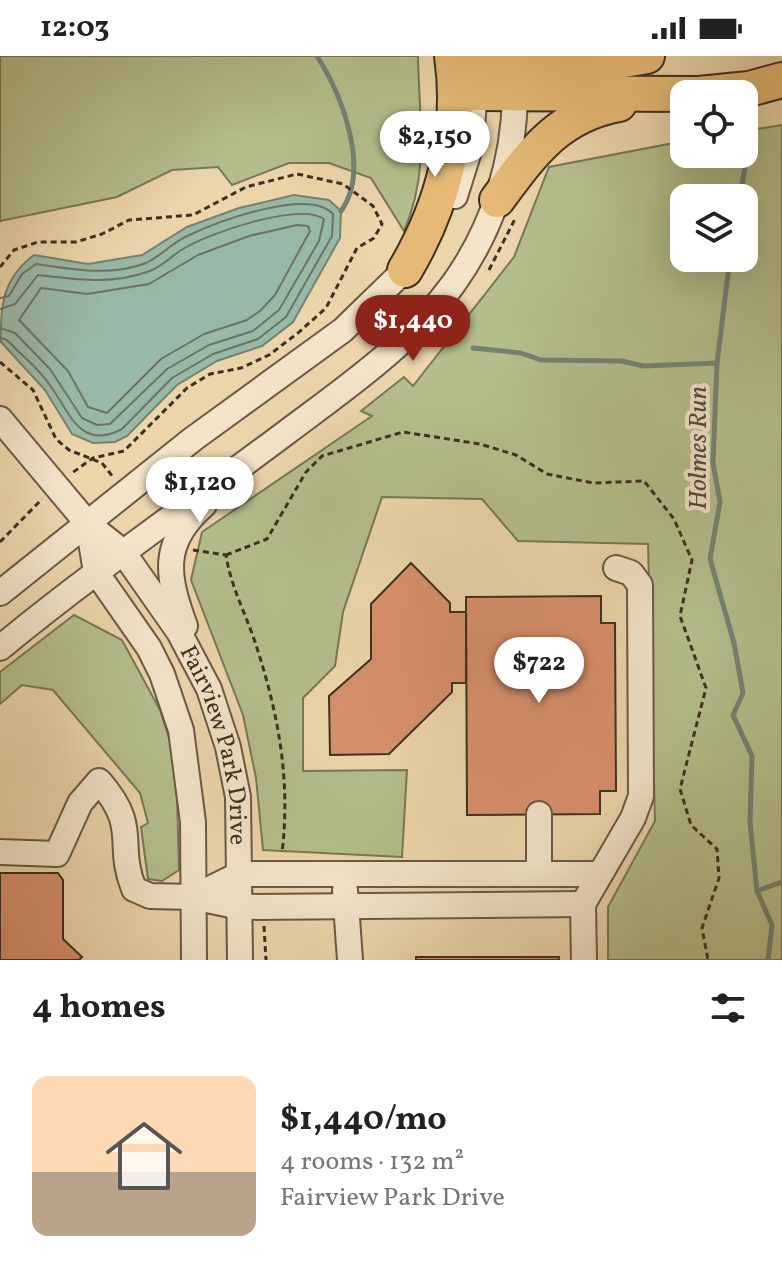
<!DOCTYPE html>
<meta charset="utf-8">
<style>
:root{--surface:#fff;--page:#f2f2f2;--text:#222;--muted:#767676;--accent:#8f2418}
body{margin:0;font-family:Vollkorn,serif;background:var(--page);color:var(--text);height:100vh;display:flex;flex-direction:column;font-size:30px;white-space:nowrap}
*{box-sizing:border-box;margin:0}
p{font-size:26px;color:var(--muted)}
.icon{flex:none;width:44px;height:44px;fill:none;stroke:currentColor;stroke-width:2;stroke-linecap:round;stroke-linejoin:round}
.map{position:relative;height:904px;overflow:hidden}
.drawer{display:flex;flex-direction:column;background:var(--surface);flex:1}
.drawer>*{flex:none}
.tools{position:absolute;left:670px;top:24px;display:grid;gap:16px}
.tools a{display:grid;place-items:center;width:88px;height:88px;border-radius:16px;background:var(--surface);box-shadow:0 8px 32px #0002;font-size:40px}
.price{position:absolute;translate:-50% -68px;padding:0 18px;border-radius:28px;background:#fff;color:#222;font-size:26px;line-height:52px;filter:drop-shadow(0 2px 4px #0008)}
.price::after{content:'';position:absolute;left:50%;top:48px;width:24px;height:18px;margin-left:-12px;background:inherit;clip-path:polygon(0 0,100% 0,50% 100%)}
.price.current{background:var(--accent);color:#fff}
ul{padding:0;list-style:none}
li{display:flex;align-items:center;gap:24px;height:200px;padding:0 32px}
li span{display:grid;place-items:center;flex:none;width:224px;height:160px;border-radius:16px;color:#555}
li>.icon{margin-inline-start:auto}
span .icon{width:96px;height:96px;fill:#fffc;stroke-width:1}
li b{font-size:34px}
h2{display:flex;justify-content:space-between;align-items:center;height:96px;padding:0 32px;font-size:34px}
.status{display:flex;justify-content:space-between;align-items:center;height:56px;padding:0 40px;background:var(--surface);direction:ltr}
.status svg{height:22px;fill:currentColor}
.map>svg:first-child{display:block}
</style>
<div class="status"><b>12:03</b><svg viewBox="0 0 49 12"><path d="M0 12V9h3v3zM5 12V6h3v6zM10 12V3h3v9zM15 12V0h3v12zM26 1h20v11H26zM47 4h2v5h-2z"/></svg></div>
<div class="map">
<svg width="782" height="904" viewBox="0 0 782 904">
<rect width="100%" height="100%" fill="#ecd5ab"/>
<filter id="stains"><feTurbulence type="fractalNoise" baseFrequency=".0025" numOctaves="4"/><feColorMatrix values="0 0 0 0 .2 0 0 0 0 .09 0 0 0 0 .02 0 0 0 .5 -.17"/></filter>
<radialGradient id="worn" r=".72"><stop offset=".6" stop-color="#630" stop-opacity="0"/><stop offset="1" stop-color="#630" stop-opacity=".3"/></radialGradient>
<g fill="#b4be8b" stroke="#797756" stroke-width="2" fill-rule="evenodd">
<path d="M0,0H418C419,63 430,115 404,175L371,122L329,107H289L232,129L218,111L172,114L117,141L0,165Z"/>
<path d="M782,69V904H608V851L655,765L648,488L518,485L482,443L382,441L343,556L335,610L303,642V715L407,714L402,801L263,794L256,722L243,659L191,524L202,476L372,360L361,355L404,321L413,330L514,201L549,111L684,85V98H744V75ZM684,142H744V202H684Z"/>
<path d="M74,559L122,584L160,654L176,703L179,814L162,825L148,823L141,771L148,767L140,737L53,634L22,629L0,648V616Z"/>
</g>
<path fill="#99b9a8" stroke="#758272" stroke-width="2" d="M294,139L329,144L341,155L340,182L293,266L262,290L217,305L177,329L127,380L115,386L93,387L72,378L45,334L1,286C0,249 3,222 34,199L88,208L142,199L187,171L239,152Z"/>
<g fill="none" stroke-linecap="round" stroke-linejoin="round">
<g stroke="#6c7465" stroke-width="2">
<path d="M297,169L308,170L310,175L275,239L260,255L247,264L204,278L161,303L107,357L88,351L68,315L19,264L41,232L87,238L149,228L198,199L249,180Z"/>
<path d="M0,242L9,240L22,218L36,208C72,213 110,221 146,207C161,200 172,187 187,180C217,166 308,131 333,158L332,180L286,261L258,283L213,298L172,322L122,373C79,396 69,354 49,328C41,316 30,306 19,296C11,290 10,283 0,282"/>
<path d="M0,253L15,248L38,219C76,223 110,229 147,216C161,212 171,200 183,193C209,177 299,146 324,163L319,185L279,254L253,275L209,289L167,313L110,368L97,369L82,362L50,313L15,277L0,272"/>
</g>
<g stroke="#758272" stroke-width="5">
<path d="M317,0C342,39 371,114 341,155"/>
<path d="M740,142L748,92"/>
<path d="M730,202L717,307L713,407L720,446L710,503L734,587L743,637L733,659L752,700L750,766L757,835L772,869L768,904"/>
<path d="M473,292L521,297L541,304L622,305L643,310L717,307"/>
<path d="M757,835L782,826"/>
</g>
</g>
<g fill="#d8906d" stroke="#3e3022" stroke-width="2">
<path d="M411,507L450,547V556H466V627H452V636L389,698L330,699L329,640L371,603V548Z"/>
<path d="M601,540V567H615L616,735H600V758L467,759L466,541Z"/>
<path d="M0,817H58L63,824V883L82,901L79,904H0Z"/>
<rect x="416" y="901" width="143" height="3"/>
</g>
<g fill="none" stroke-linecap="round" stroke-linejoin="round">
<g stroke="#6a5944" stroke-width="28">
<g id="minor">
<path d="M455,140L470,92L475,37"/>
<path id="s1" d="M0,363L88,468L123,496L179,576L209,633L228,691L238,741L240,904"/>
<path d="M88,468L96,516L149,592L162,618L181,674L193,766L194,904"/>
<path d="M0,537L193,383L343,274L414,205"/>
<path d="M185,570C167,521 160,487 204,449"/>
<path d="M0,592C92,516 191,448 287,376C347,331 410,288 454,227C493,172 514,106 515,39"/>
<path d="M0,796L57,798L80,747L99,725C141,773 115,786 134,833L150,840L193,841L240,851L583,848"/>
<path d="M539,817V758"/>
<path d="M345,834L350,904"/>
<path d="M193,841L240,818H597"/>
<path d="M584,904L583,848L633,762L641,740L640,529L631,517L616,512"/>
</g>
</g>
<g stroke="#3e3022" stroke-width="38">
<g id="highway">
<path d="M476,7L624,4L647,0"/>
<path d="M475,37L699,38L749,33L782,24"/>
<path d="M497,144C532,97 558,59 619,48"/>
<path d="M405,214C443,150 463,75 452,0"/>
</g>
</g>
<g stroke="#3e3022" stroke-width="3" stroke-dasharray="6 4" stroke-linecap="butt">
<path d="M0,211L14,194L38,186H76L102,178L129,164L193,159L246,131L297,118L343,128L373,150L382,168L374,182L357,192L326,252L298,277L269,299L241,312L210,318L187,332L124,395L93,402L72,417"/>
<path d="M489,214L516,161"/>
<path d="M0,306L33,334L56,383L69,394L102,407L113,421"/>
<path d="M0,486L42,443"/>
<path d="M193,494L226,499C231,531 245,556 255,586C278,656 291,723 282,797"/>
<path d="M226,499L267,483L306,416L322,400L403,376L480,388L516,399L547,418L593,427L644,425L674,463L692,504L680,560L706,632L680,733L691,769L717,793L719,822L702,872L708,904"/>
<path d="M264,870L266,904"/>
</g>
<use href="#minor" stroke="#f3e4c8" stroke-width="24"/>
<use href="#highway" stroke="#e6ba76" stroke-width="34"/>
</g>
<g text-anchor="middle" stroke-width="8" stroke-linejoin="round" paint-order="stroke">
<g font-size="24" fill="#3e3022" stroke="#f3e4c8">
<text dy="8" stroke="none"><textPath href="#s1" startOffset="400">Fairview Park Drive</textPath></text>
</g>
<g font-size="26" font-style="italic" fill="#504b3d" stroke="#f3e4c8">
<text transform="translate(697 392) rotate(-90)" y="9">Holmes Run</text>
</g>
</g>
<rect width="100%" height="100%" filter="url(#stains)"/>
<rect width="100%" height="100%" fill="url(#worn)"/>
</svg>
<div class="tools">
<a><svg class="icon" aria-label="locate" viewBox="0 0 24 24"><circle cx="12" cy="12" r="6"/><path d="M12 2v4M12 18v4M2 12h4M18 12h4"/></svg></a>
<a><svg class="icon" aria-label="layers" viewBox="0 0 24 24"><path d="M12 4l9 5-9 5-9-5zM3 14l9 5 9-5"/></svg></a>
</div>
<b class="price" style="left:435px;top:123px">$2,150</b>
<b class="price current" style="left:413px;top:307px">$1,440</b>
<b class="price" style="left:200px;top:469px">$1,120</b>
<b class="price" style="left:539px;top:649px">$722</b>
</div>
<section class="drawer">
<h2>4 homes<svg class="icon" aria-label="filters" viewBox="0 0 24 24"><path d="M4 7h16M4 17h16"/><circle cx="9" cy="7" r="2"/><circle cx="15" cy="17" r="2"/></svg></h2>
<ul>
<li><span style="background:linear-gradient(#ffd9b3 60%,#b9a48a 0)"><svg class="icon" aria-label="home" viewBox="0 0 24 24"><path d="M3 11l9-7 9 7M6 9v11h12V9"/></svg></span><div><b>$1,440/mo</b><p>4 rooms · 132 m²</p><p>Fairview Park Drive</p></div></li>
</ul>
</section>
